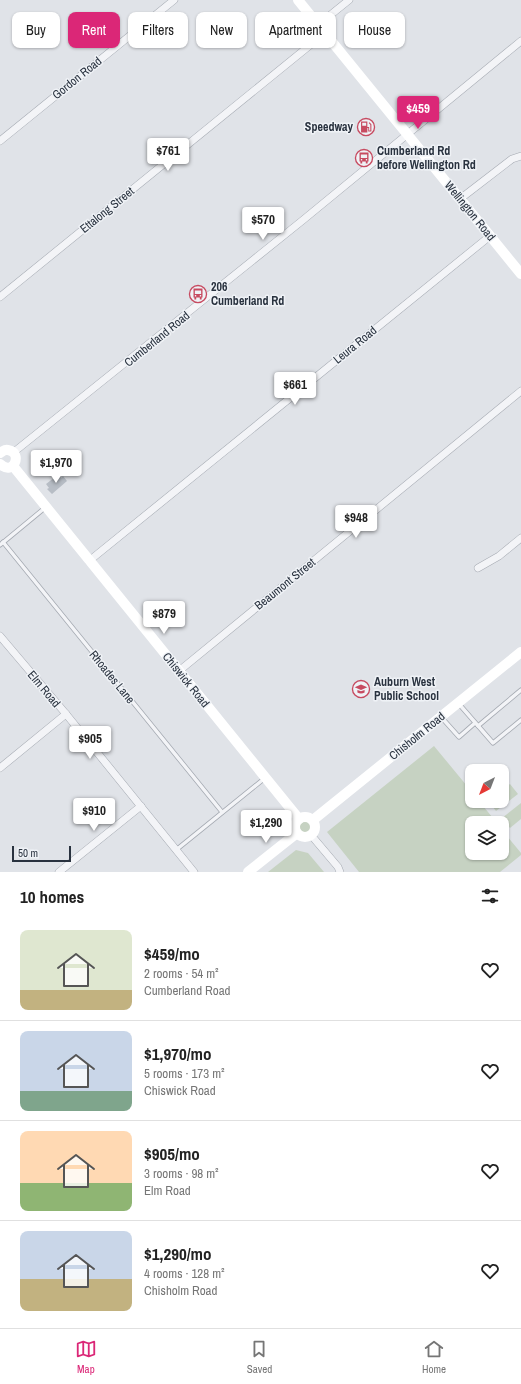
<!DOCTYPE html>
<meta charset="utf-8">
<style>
:root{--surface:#fff;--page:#f2f2f2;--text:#222;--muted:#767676;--line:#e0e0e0;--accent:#db2777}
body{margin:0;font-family:"Archivo Narrow",sans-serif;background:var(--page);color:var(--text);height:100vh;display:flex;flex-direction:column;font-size:15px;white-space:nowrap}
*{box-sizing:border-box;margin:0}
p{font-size:13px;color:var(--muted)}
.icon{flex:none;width:22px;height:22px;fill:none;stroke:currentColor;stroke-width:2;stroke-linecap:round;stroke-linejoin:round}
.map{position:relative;height:872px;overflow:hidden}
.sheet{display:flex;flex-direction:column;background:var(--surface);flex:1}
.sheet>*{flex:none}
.guide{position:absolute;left:12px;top:12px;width:497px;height:36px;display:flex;gap:8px}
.needle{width:26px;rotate:222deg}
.buttons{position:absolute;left:465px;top:764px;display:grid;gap:8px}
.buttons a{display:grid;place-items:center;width:44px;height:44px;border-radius:8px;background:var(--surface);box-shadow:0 1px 3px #0004;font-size:20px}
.scale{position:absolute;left:12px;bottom:10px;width:59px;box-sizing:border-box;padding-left:4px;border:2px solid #29323f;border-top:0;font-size:11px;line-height:14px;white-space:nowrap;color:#29323f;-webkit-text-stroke:3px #eff2f6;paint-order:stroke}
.price{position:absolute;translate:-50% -34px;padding:0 9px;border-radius:4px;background:#fff;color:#222;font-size:13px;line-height:26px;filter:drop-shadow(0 1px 2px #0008)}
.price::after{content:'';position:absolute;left:50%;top:24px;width:12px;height:9px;margin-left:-6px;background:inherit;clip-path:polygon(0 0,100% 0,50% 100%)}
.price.on{background:var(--accent);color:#fff}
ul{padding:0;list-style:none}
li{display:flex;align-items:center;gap:12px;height:100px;padding:0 20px}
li+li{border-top:1px solid var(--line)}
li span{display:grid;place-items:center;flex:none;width:112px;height:80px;border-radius:8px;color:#555}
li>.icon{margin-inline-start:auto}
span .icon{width:48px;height:48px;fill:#fffc;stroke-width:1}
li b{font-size:17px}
h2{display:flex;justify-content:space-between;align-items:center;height:48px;padding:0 20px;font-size:17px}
.chip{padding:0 14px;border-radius:8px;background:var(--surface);box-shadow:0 1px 3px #0004;font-size:14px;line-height:36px}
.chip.on{background:var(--accent);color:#fff}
.dock{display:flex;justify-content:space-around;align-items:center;height:56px;border-top:1px solid var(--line);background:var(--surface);font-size:11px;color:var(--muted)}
.dock a{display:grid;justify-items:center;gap:2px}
.dock .on{color:var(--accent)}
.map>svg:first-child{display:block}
</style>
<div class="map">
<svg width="521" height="872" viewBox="0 0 521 872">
<rect width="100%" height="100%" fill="#e0e3e8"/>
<g fill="#c6d2c2">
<path d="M434,746L472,792V801H479L497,823H472V853H502V830L521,853V855L500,872H359L327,832Z"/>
<path d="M510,784L518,794L496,811L488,801H502V790Z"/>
<path d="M521,803V819L510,828L502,818Z"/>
<circle cx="305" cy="827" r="6"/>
<path d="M296,850L308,853L324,872H268Z"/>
</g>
<path fill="#b7bdc5" d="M59,474L61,478L63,476L67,481L52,494L47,489L49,488L46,484Z"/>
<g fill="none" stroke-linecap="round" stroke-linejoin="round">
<g stroke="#a5aab2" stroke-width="5">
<g id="lane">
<path d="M3,542L222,812"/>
<path d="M0,545L46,507"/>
<path d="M459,704L493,743L521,720"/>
<path d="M442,718L459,737L475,723"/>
<path d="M478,726L521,690"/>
<path d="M176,850L265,778"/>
</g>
</g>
<g stroke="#a5aab2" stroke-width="8">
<g id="street">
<path d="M318,25L349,0"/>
<path d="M0,141L174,0"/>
<path d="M460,199L512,159L521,156"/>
<path d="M0,297L325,33"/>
<path d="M14,452L303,220L521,41"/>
<path d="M89,561L490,236"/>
<path d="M478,568L499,556L521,538"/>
<path d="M0,636L66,714L194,872"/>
<path d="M179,671L521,391"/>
<path d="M0,768L66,714"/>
<path d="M311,835L338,867L340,872"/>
<path d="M59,872L141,806"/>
</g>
</g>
<use href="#lane" stroke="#f3f4f7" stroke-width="3.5"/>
<use href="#street" stroke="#f3f4f7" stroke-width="7"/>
<g stroke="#fff" stroke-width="10">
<path d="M298,0L521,274"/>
<path d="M0,453C3,451 5,449 8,450C23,452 14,477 0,464"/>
<path d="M13,466L299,819"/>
<circle cx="305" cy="827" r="10"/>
<path d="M313,820L521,652"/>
<path d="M248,872L297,833"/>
</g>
</g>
<defs>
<g id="fuel-ring" transform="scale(0.9)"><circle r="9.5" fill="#eff2f6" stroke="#c74b61" stroke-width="1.5"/><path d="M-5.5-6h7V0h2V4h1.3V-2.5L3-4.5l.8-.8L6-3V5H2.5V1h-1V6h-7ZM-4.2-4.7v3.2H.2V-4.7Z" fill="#c74b61"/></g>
<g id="bus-ring" transform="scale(0.9)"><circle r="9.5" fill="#eff2f6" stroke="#c74b61" stroke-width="1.5"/><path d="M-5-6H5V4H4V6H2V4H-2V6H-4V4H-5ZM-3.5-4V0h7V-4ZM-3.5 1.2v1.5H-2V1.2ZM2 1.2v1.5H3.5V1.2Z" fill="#c74b61"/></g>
<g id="school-ring" transform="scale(0.9)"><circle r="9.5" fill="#eff2f6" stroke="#c74b61" stroke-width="1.5"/><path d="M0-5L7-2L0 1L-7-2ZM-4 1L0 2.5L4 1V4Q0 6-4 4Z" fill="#c74b61"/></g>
</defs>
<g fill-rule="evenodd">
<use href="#fuel-ring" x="366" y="127"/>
<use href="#bus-ring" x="364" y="158"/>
<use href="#bus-ring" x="198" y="294"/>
<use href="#school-ring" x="361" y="689"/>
</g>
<g text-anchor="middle" stroke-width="3" stroke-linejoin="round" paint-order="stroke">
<g font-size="12" fill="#29323f" stroke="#eff2f6">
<text transform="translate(77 78) rotate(-39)" y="4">Gordon Road</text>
<text transform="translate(107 210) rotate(-39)" y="4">Ettalong Street</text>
<text transform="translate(470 211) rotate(51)" y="4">Wellington Road</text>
<text transform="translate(157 339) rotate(-39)" y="4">Cumberland Road</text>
<text transform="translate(355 345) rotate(-39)" y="4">Leura Road</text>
<text transform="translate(285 584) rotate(-39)" y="4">Beaumont Street</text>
<text transform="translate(112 677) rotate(51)" y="4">Rhoades Lane</text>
<text transform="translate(186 680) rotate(51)" y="4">Chiswick Road</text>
<text transform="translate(44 689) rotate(50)" y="4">Elm Road</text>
<text transform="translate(417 736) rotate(-39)" y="4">Chisholm Road</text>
</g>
<g font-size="12" font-weight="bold" fill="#29323f" stroke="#eff2f6" text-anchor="start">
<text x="353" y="131" text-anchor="end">Speedway</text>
<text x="377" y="155">Cumberland Rd<tspan x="377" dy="14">before Wellington Rd</tspan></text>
<text x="211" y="291">206<tspan x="211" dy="14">Cumberland Rd</tspan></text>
<text x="374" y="686">Auburn West<tspan x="374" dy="14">Public School</tspan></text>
</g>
</g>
</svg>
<div class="buttons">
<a><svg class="needle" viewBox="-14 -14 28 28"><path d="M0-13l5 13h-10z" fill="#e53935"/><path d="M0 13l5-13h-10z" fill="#767676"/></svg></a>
<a><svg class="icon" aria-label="layers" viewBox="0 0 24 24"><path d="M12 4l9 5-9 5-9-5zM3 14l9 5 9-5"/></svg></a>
</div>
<div class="scale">50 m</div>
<b class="price on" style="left:418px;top:130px">$459</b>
<b class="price" style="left:168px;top:172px">$761</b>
<b class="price" style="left:263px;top:241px">$570</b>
<b class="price" style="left:295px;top:406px">$661</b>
<b class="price" style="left:56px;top:484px">$1,970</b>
<b class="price" style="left:356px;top:539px">$948</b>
<b class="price" style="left:164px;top:635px">$879</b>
<b class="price" style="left:90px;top:760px">$905</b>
<b class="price" style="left:94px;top:832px">$910</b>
<b class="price" style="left:266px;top:844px">$1,290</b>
<div class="guide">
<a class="chip">Buy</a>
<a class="chip on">Rent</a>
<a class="chip">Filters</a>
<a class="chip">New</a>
<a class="chip">Apartment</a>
<a class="chip">House</a>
</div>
</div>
<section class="sheet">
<h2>10 homes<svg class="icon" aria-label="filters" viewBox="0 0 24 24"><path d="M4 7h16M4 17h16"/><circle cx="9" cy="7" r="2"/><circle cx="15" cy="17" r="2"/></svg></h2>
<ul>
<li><span style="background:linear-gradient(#dfe7d0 75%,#c2b280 0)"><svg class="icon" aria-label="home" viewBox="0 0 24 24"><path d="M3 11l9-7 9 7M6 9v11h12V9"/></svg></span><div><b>$459/mo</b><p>2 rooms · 54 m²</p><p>Cumberland Road</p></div><svg class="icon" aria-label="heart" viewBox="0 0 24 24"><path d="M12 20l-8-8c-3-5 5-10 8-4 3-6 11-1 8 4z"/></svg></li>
<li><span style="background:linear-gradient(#c9d6e8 75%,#7fa58c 0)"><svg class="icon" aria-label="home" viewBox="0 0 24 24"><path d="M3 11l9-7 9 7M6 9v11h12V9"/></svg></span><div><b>$1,970/mo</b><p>5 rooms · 173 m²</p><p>Chiswick Road</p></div><svg class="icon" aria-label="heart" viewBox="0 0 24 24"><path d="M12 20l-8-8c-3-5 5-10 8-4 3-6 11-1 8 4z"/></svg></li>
<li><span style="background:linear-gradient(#ffd9b3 65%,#8fb573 0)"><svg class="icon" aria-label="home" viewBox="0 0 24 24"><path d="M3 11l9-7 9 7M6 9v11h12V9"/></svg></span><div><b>$905/mo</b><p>3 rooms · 98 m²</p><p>Elm Road</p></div><svg class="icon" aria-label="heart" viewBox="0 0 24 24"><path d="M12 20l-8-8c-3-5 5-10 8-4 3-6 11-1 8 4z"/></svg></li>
<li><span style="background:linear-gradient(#c9d6e8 60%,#c2b280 0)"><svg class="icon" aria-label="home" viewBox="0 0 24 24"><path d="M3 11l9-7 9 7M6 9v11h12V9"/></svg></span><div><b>$1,290/mo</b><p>4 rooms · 128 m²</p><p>Chisholm Road</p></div><svg class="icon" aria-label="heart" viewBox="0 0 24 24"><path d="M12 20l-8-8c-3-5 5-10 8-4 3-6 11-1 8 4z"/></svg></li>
</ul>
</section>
<nav class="dock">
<a class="on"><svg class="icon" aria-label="map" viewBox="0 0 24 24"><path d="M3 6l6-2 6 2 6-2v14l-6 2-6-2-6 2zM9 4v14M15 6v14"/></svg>Map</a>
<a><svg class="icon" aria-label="saved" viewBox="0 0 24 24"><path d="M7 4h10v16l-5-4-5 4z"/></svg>Saved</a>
<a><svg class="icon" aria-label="home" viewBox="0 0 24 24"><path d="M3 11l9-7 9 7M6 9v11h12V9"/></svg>Home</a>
</nav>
